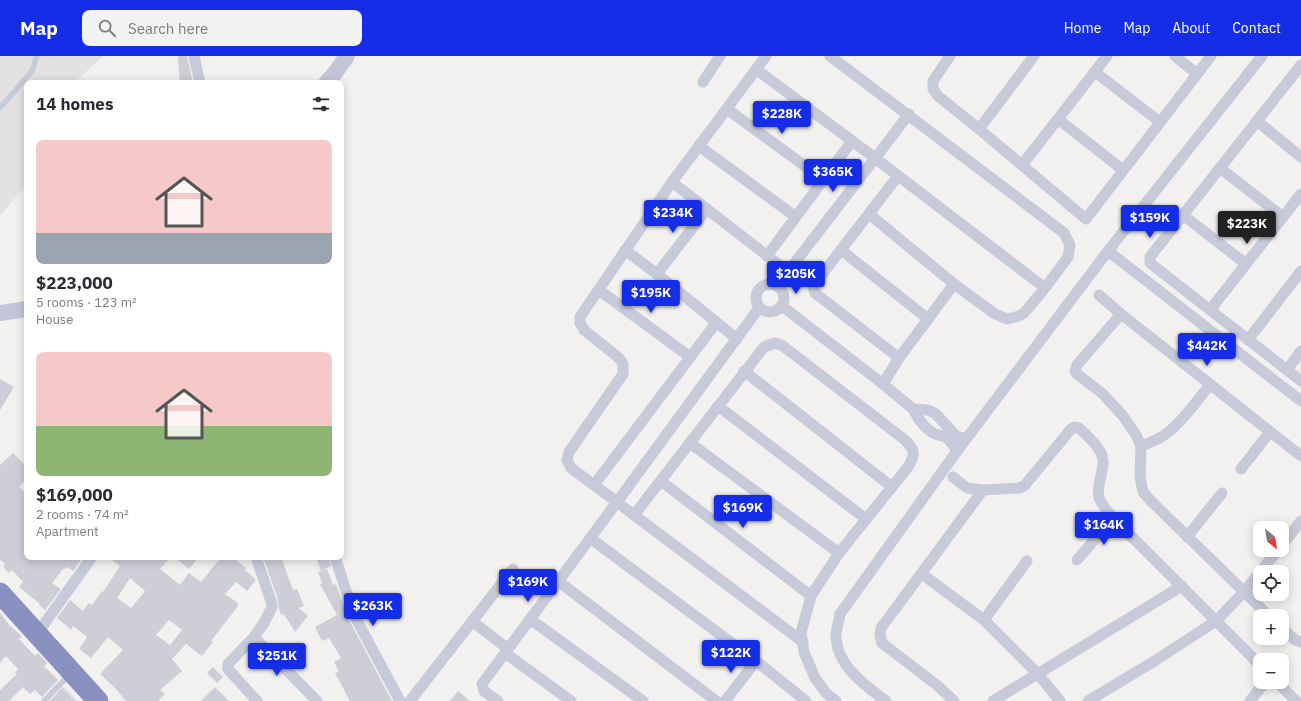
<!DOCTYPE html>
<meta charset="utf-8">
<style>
:root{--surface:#fff;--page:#f2f2f3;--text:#2b2b33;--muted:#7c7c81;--accent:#162de7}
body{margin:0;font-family:"IBM Plex Sans",sans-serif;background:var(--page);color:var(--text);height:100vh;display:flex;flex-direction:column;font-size:15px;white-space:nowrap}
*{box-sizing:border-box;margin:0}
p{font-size:13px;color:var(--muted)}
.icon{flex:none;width:22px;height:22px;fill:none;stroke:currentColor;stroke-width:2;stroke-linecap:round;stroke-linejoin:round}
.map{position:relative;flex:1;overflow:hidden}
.side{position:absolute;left:24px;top:24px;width:320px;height:480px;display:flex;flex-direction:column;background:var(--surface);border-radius:8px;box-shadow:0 2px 10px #0003}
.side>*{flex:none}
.needle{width:26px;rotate:150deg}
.fabs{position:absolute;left:1253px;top:465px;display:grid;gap:8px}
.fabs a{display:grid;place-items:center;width:36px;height:36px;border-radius:8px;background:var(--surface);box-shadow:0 2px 10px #0003;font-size:20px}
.price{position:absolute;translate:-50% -34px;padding:0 9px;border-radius:4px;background:var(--accent);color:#fff;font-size:13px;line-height:26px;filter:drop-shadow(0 1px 2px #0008)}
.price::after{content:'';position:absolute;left:50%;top:24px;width:12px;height:9px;margin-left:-6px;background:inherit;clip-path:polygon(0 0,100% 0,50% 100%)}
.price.current{background:#222;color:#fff}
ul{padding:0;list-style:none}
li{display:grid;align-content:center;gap:8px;height:212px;padding:0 12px}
li span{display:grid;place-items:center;height:124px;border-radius:8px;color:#555}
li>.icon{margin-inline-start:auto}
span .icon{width:72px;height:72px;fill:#fffc;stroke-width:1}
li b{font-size:17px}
h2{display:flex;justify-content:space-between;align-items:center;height:48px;padding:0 12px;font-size:17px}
header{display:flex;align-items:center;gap:24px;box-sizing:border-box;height:56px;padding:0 20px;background:var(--accent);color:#fff}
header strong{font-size:19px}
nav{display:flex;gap:22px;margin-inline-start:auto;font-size:14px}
.search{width:280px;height:36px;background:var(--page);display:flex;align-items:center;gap:10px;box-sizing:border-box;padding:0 14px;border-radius:8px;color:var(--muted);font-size:15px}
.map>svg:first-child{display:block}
</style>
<header>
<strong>Map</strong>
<div class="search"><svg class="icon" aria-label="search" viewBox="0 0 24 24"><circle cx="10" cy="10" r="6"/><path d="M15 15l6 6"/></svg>Search here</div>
<nav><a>Home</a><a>Map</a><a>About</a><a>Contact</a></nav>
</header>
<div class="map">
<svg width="1301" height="645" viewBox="0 0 1301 645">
<rect width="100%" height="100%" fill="#f3f1f0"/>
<g fill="#e4e1e2">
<path d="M0,0H103L74,27H27V128L0,160Z"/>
<path d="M63,630L78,645H49Z"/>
</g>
<g fill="#cdced6" fill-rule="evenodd">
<path d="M178,0H187L193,27H180Z"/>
<path d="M0,323L14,331L0,354Z"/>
<path d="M13,397L27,411V423L19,431L27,438V501H83L73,515L68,511L66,513L64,512L52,527L61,533L45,554L39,549L40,548L19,531L23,526L12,514L8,517L3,510L5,508L0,504V409Z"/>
<path d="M107,501H171L160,513L180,529L189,517L201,526L221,501H232L246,512L245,514L256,524L247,535L236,526L225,538L238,547V550L211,585L213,586L202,600L186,588L172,603L182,615L160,634L165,638L158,645H126L116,633L100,618L123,594L108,581L91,602L79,593L87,581L73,570L71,574L57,562L70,544L83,555L89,547L92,549L102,535L103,536L120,510ZM130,522L145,535L131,552L117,542ZM169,564L182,574L170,589L156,579Z"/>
<path d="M174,501H199L189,513Z"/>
<path d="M263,501H281L293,534L297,533L304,550L299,552L308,560L295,576L284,558L281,559L279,553L277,542L278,543Z"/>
<path d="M324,501H328L331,510L321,515L317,504Z"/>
<path d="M327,513L333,529L336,528L348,562L392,645H350L335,617L339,615L334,606L341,602L329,582L322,585L315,571L337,559L320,528L322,527L318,516Z"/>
<path d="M0,557L10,570L22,580L19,583L35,600L38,597L47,607L44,610L58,624L42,641L35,634L30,638L23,631L9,645H0V634L17,618L15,617L18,613L6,600L0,607Z"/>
<path d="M213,611L223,621L217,627L207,617Z"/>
<path d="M215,631L229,645H201Z"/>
<path d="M62,632L75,645H50Z"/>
<path d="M458,635L470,645H450Z"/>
</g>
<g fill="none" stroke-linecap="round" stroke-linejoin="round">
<g stroke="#c7cad8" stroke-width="5.5">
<path d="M0,52L32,15L37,0"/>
<path d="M44,645L70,618"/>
</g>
<g stroke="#c7cad8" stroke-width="11">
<path d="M194,0L200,27"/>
<path d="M830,0L1064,177L1070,189L1068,201L1045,232L1024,257L1019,260L1007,263L995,258L954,228L869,158"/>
<path d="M950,0L933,25V33L938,40L979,73L1086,163L1211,0"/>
<path d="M1175,0L1197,18"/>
<path d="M1301,9L1150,201V207L1301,325"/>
<path d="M757,14L875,102L1045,232"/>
<path d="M1095,16L1160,66"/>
<path d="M703,26L720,0"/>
<path d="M727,53L824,124"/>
<path d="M1058,63L1123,114"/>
<path d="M1257,65L1301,101"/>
<path d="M979,73L1034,0"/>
<path d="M699,90L796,161"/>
<path d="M1022,109L1107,0"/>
<path d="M1220,112L1283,161"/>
<path d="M898,120L813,230L815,237L899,302L954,228"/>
<path d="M672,126L787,215"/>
<path d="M1183,159L1246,208"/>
<path d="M625,194L657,218L737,283"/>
<path d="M841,194L928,263"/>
<path d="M1108,195L1301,345"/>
<path d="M767,200L852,85"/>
<path d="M657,218L707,153"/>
<circle cx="770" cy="242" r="14"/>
<path d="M777,230L909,58"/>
<path d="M599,234L690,301"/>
<path d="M1099,239L1121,258L1301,400"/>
<path d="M782,250L883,328L899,302"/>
<path d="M759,252L617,446L634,459L764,291L775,287L783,290L905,384C916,395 915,399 908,411L839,497L811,540L801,577L804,596L815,622L826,637L836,645"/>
<path d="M1210,254L1301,138"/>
<path d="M1121,258L1077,309L1075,315L1077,318L1103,338L1123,360L1136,379L1141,390L1140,421L1143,436L1151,445L1269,560"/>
<path d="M1248,284L1301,215"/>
<path d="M1287,314L1301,295"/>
<path d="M744,315L892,431"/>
<path d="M883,328L913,353"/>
<path d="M718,350L866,463"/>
<path d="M690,387L839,497"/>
<path d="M1141,390C1148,387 1155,385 1161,381C1179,371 1197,344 1210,329"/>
<path d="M957,395C953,389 951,384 945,381C941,379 936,379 933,377C923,371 918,362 913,353L928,354L936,358L956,380L966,383"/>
<path d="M1241,413L1270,376"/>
<path d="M953,421L967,432L983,434L1020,432L1025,429L1071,373L1075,371L1079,372C1087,380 1102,392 1103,404C1104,415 1096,431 1099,441C1100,448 1109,456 1113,462L1260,609"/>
<path d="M661,425L811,540"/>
<path d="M594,429L716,267"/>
<path d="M634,459L803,586"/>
<path d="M1187,481L1222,437"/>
<path d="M590,482L756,605L806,645"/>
<path d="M1282,489L1301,465"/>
<path d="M256,501L271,545L272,551L264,567L254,581L228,608V613L257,645"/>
<path d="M335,501L354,559L400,645"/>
<path d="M1077,504L1113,462"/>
<path d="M1260,516L1278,494"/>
<path d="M922,518L984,564L1038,618L1060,645"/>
<path d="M558,525L716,645"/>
<path d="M530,563L643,645"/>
<path d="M984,564L1027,505"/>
<path d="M472,565L508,593"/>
<path d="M1282,572L1295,584L1301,586"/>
<path d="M37,578L92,501"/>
<path d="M254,581L317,645"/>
<path d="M505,597L571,645"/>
<path d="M1277,626L1296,645"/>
<path d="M410,645L513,513"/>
<path d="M498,645L484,635L482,628L617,446L571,412L567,404L569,396L623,318V308L619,302L584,274L580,267V261L672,126L766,0"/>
<path d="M725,645L756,605"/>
<path d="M886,645C865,629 839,612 836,583C835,575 839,566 840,558L957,395L1108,195L1262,0"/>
<path d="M954,645L938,630L882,587L880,579L881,572L983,434"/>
<path d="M993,645L1182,530"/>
<path d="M1088,645L1153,606L1216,565L1244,536L1260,516"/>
<path d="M1250,645L1265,626"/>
</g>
<g stroke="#c3c6d9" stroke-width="16">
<path d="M326,27L335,17L347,0"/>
<path d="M0,257L27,253"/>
</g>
<path stroke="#8891c0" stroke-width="21" d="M0,537L98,645"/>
</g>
</svg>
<div class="fabs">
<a><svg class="needle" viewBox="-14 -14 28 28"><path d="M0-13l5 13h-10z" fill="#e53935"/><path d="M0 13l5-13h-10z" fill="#7c7c81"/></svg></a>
<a><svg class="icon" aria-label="locate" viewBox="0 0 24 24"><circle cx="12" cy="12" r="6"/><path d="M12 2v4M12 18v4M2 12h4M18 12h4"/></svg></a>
<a>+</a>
<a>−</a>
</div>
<b class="price" style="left:782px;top:79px">$228K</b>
<b class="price" style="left:833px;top:137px">$365K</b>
<b class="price" style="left:673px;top:178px">$234K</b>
<b class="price" style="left:1150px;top:183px">$159K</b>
<b class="price current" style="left:1247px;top:189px">$223K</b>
<b class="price" style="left:796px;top:239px">$205K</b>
<b class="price" style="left:651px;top:258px">$195K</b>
<b class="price" style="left:1207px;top:311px">$442K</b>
<b class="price" style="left:743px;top:473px">$169K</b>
<b class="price" style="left:1104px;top:490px">$164K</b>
<b class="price" style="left:528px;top:547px">$169K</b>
<b class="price" style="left:373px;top:571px">$263K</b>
<b class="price" style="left:731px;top:618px">$122K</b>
<b class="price" style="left:277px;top:621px">$251K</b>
<section class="side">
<h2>14 homes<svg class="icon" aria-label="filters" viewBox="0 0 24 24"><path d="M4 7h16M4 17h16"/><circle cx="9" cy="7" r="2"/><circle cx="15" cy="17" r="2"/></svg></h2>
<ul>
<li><span style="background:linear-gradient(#f6c9c9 75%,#9aa5b1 0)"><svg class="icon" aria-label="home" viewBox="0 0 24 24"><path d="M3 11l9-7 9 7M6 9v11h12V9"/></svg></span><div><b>$223,000</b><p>5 rooms · 123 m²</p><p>House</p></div></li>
<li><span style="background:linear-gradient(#f6c9c9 60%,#8fb573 0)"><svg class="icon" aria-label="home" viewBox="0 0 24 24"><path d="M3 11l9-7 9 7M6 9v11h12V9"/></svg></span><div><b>$169,000</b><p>2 rooms · 74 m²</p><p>Apartment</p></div></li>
</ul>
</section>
</div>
